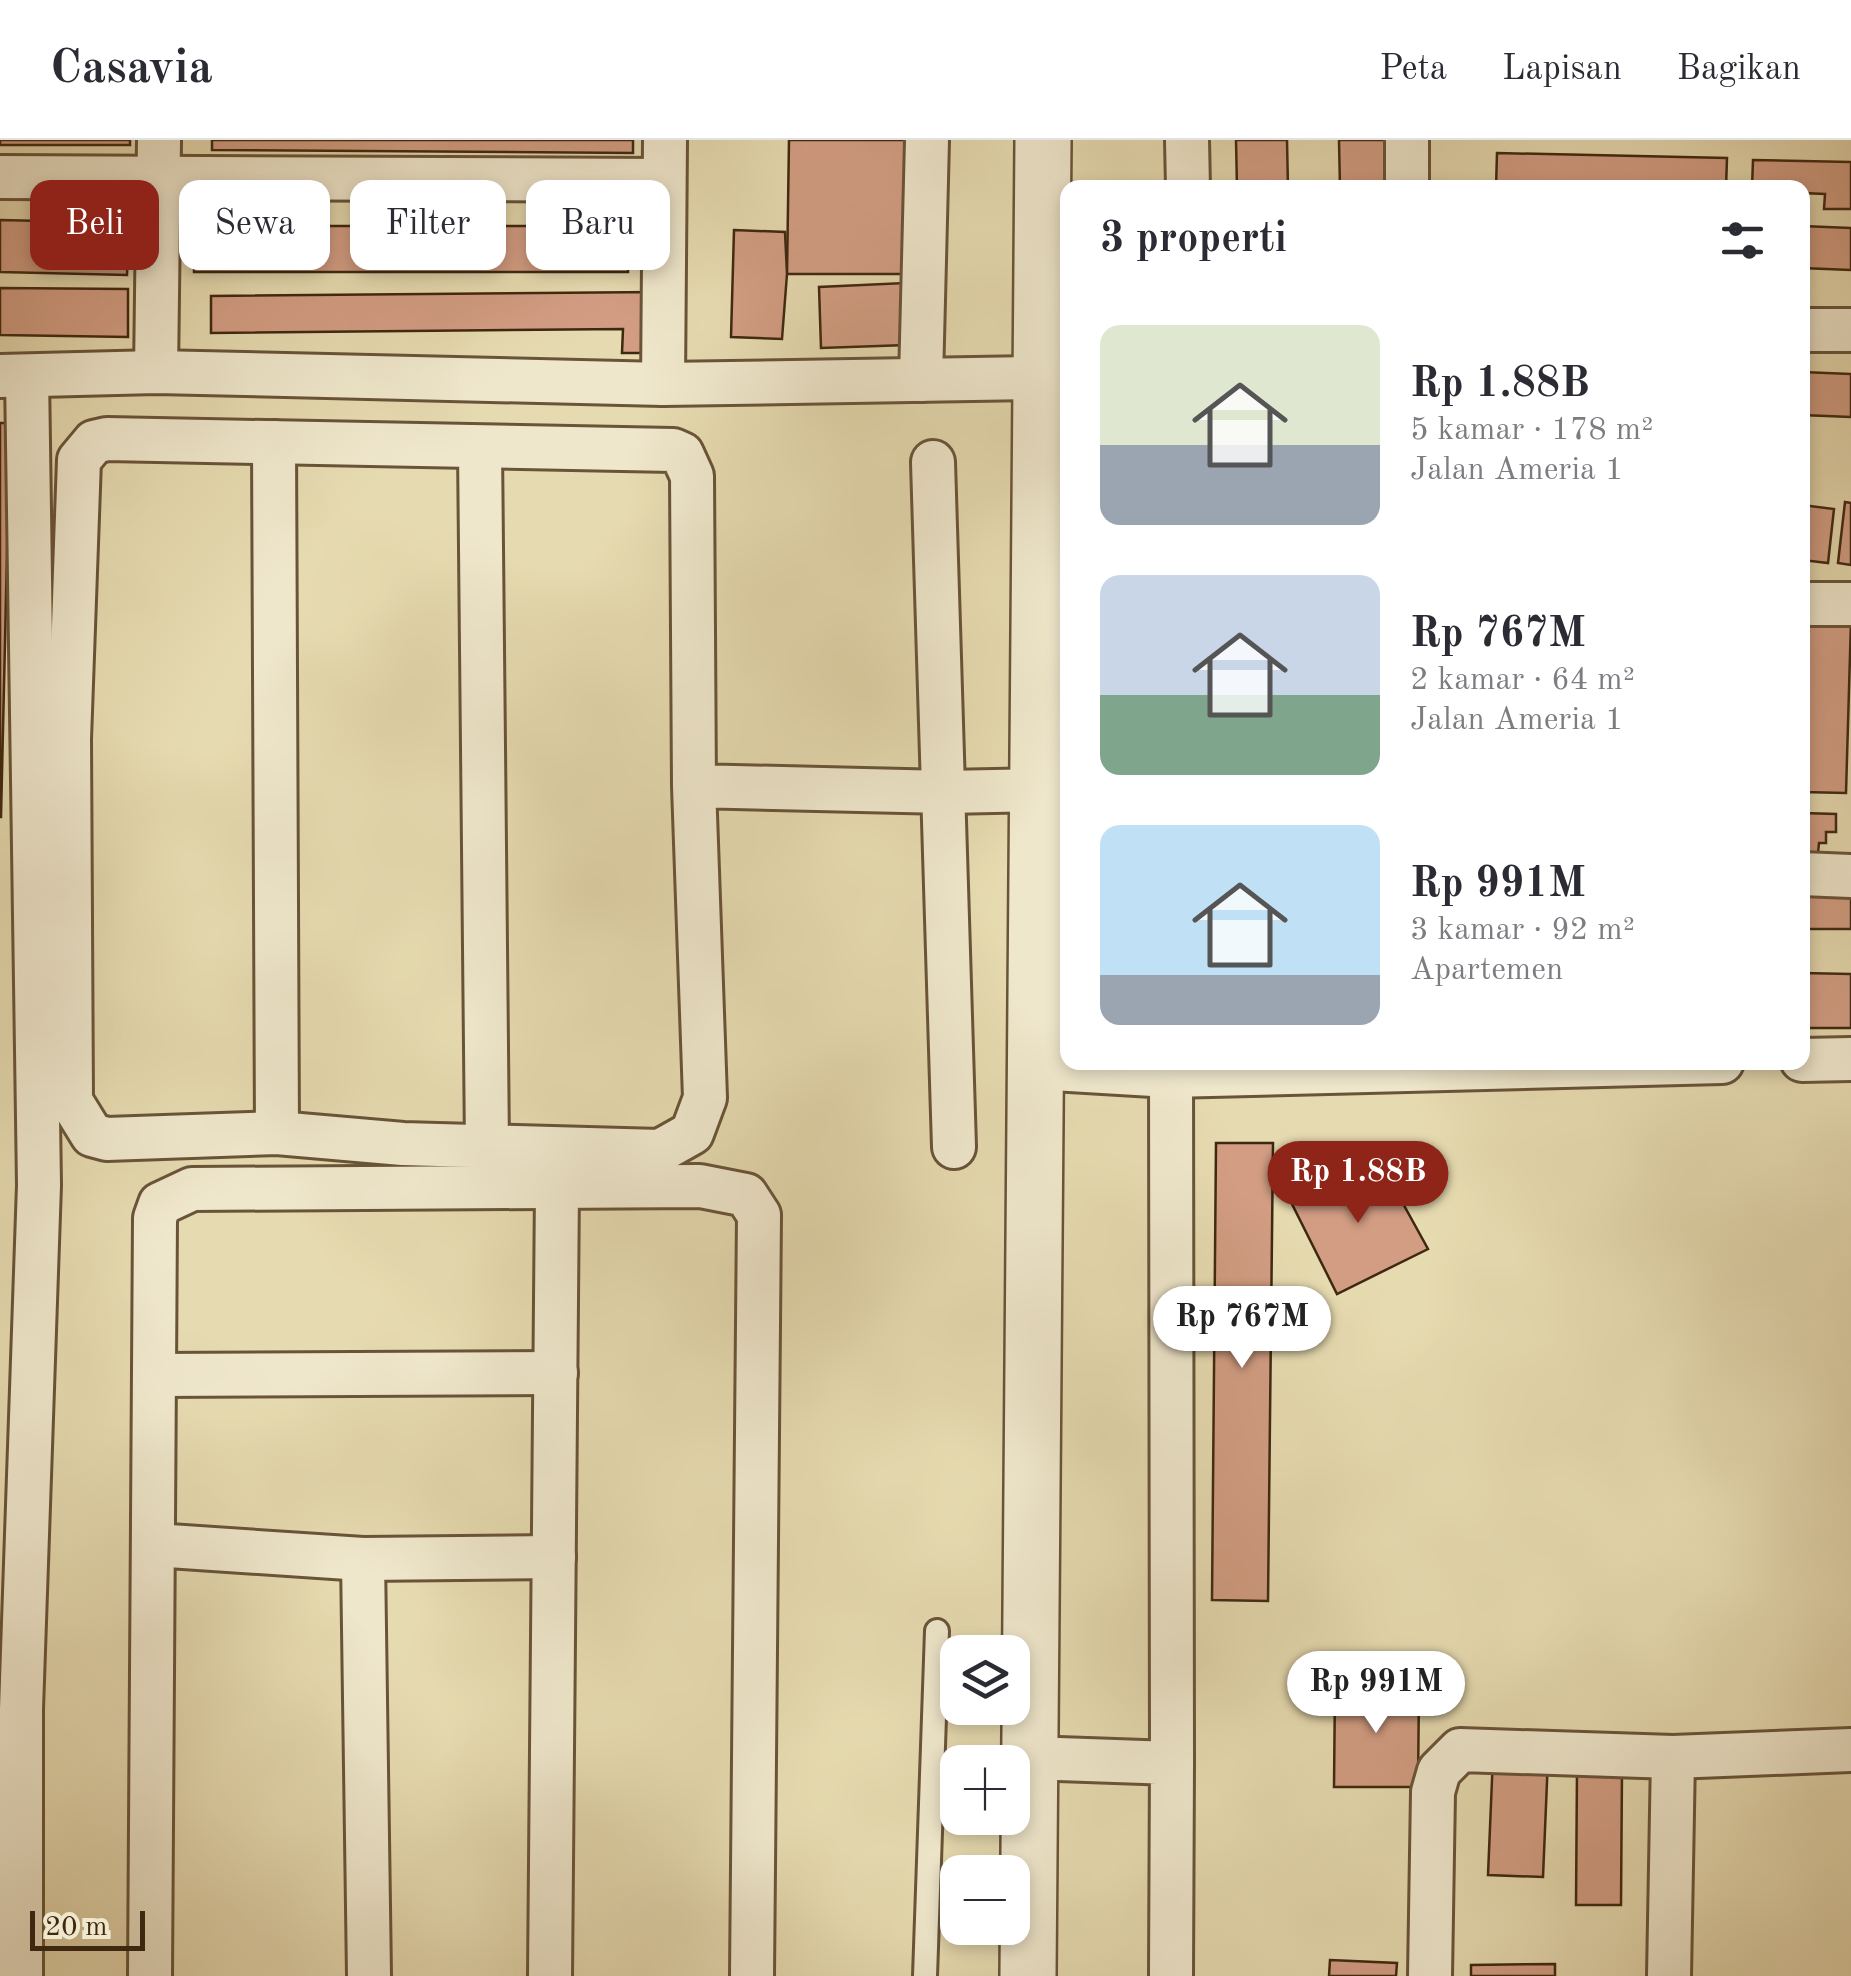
<!DOCTYPE html>
<html lang="id">
<meta charset="utf-8">
<style>
:root{--surface:#fff;--page:#f7f7f7;--text:#2b2b33;--muted:#7c7c81;--line:#e1e1e2;--accent:#8f2418}
body{margin:0;font-family:"Old Standard TT",serif;background:var(--page);color:var(--text);height:100vh;display:flex;flex-direction:column;font-size:38px;white-space:nowrap}
*{box-sizing:border-box;margin:0}
p{font-size:32px;color:var(--muted)}
.icon{flex:none;width:55px;height:55px;fill:none;stroke:currentColor;stroke-width:2;stroke-linecap:round;stroke-linejoin:round}
.map{position:relative;flex:1;overflow:hidden}
.details{position:absolute;left:1060px;top:40px;width:750px;height:890px;display:flex;flex-direction:column;background:var(--surface);border-radius:20px;box-shadow:0 5px 15px #0003}
.details>*{flex:none}
.hud{position:absolute;left:30px;top:40px;width:880px;height:90px;display:flex;gap:20px}
.buttons{position:absolute;left:940px;top:1495px;display:grid;gap:20px}
.buttons a{display:grid;place-items:center;width:90px;height:90px;border-radius:20px;background:var(--surface);box-shadow:0 5px 15px #0003;font-size:50px}
.scale{position:absolute;left:30px;bottom:25px;width:115px;box-sizing:border-box;padding-left:10px;border:5px solid #3f2810;border-top:0;font-size:28px;line-height:35px;white-space:nowrap;color:#3f2810;-webkit-text-stroke:8px #efe7cc;paint-order:stroke}
.price{position:absolute;translate:-50% -85px;padding:0 22px;border-radius:35px;background:#fff;color:#222;font-size:32px;line-height:65px;filter:drop-shadow(0 2px 5px #0008)}
.price::after{content:'';position:absolute;left:50%;top:60px;width:30px;height:22px;margin-left:-15px;background:inherit;clip-path:polygon(0 0,100% 0,50% 100%)}
.price.active{background:var(--accent);color:#fff}
ul{padding:0;list-style:none}
li{display:flex;align-items:center;gap:30px;height:250px;padding:0 40px}
li span{display:grid;place-items:center;flex:none;width:280px;height:200px;border-radius:20px;color:#555}
li>.icon{margin-inline-start:auto}
span .icon{width:120px;height:120px;fill:#fffc;stroke-width:1}
li b{font-size:42px}
h2{display:flex;justify-content:space-between;align-items:center;height:120px;padding:0 40px;font-size:42px}
.chip{padding:0 35px;border-radius:20px;background:var(--surface);box-shadow:0 5px 15px #0003;font-size:35px;line-height:90px}
.chip.active{background:var(--accent);color:#fff}
header{display:flex;align-items:center;gap:60px;box-sizing:border-box;height:140px;padding:0 50px;background:var(--surface);border-bottom:2px solid var(--line)}
header strong{font-size:48px}
nav{display:flex;gap:55px;margin-inline-start:auto;font-size:35px}
.map>svg:first-child{display:block}
</style>
<header>
<strong>Casavia</strong>
<nav><a>Peta</a><a>Lapisan</a><a>Bagikan</a></nav>
</header>
<div class="map">
<svg width="1851" height="1836" viewBox="0 0 1851 1836">
<rect width="100%" height="100%" fill="#e6dab0"/>
<filter id="stains"><feTurbulence type="fractalNoise" baseFrequency=".002" numOctaves="4"/><feColorMatrix values="0 0 0 0 .2 0 0 0 0 .09 0 0 0 0 .02 0 0 0 .5 -.17"/></filter>
<radialGradient id="worn" r=".72"><stop offset=".6" stop-color="#630" stop-opacity="0"/><stop offset="1" stop-color="#630" stop-opacity=".3"/></radialGradient>
<g fill="#d29d83" stroke="#3f2810" stroke-width="2.5">
<rect x="0" y="0" width="130" height="5"/>
<path d="M212,0H633V13L212,10Z"/>
<path d="M789,0H905L904,134H787Z"/>
<path d="M1236,0H1287L1288,48H1237Z"/>
<path d="M1339,0H1393L1394,48H1340Z"/>
<path d="M1497,13L1727,18L1726,48H1496Z"/>
<path d="M1753,20L1851,22V69H1824L1825,54L1802,53V48H1752Z"/>
<path d="M194,56H220L221,86H628V132H194Z"/>
<path d="M0,80L129,83L127,135L0,132Z"/>
<path d="M1802,86L1851,88V130L1802,128Z"/>
<path d="M734,90L785,92L787,134L782,199L731,197Z"/>
<path d="M905,143L907,205L821,208L819,147Z"/>
<path d="M0,148L128,149V197L0,195Z"/>
<path d="M655,152L656,213H622L623,189L211,193V156Z"/>
<path d="M1802,232L1851,234V277L1802,275Z"/>
<path d="M0,283H10L1,677H0Z"/>
<path d="M1845,362L1851,363V425L1838,423Z"/>
<path d="M1802,365L1834,369L1828,423L1802,420Z"/>
<path d="M1806,480L1851,481L1846,653L1802,652Z"/>
<path d="M1802,673L1836,674V692H1826V703H1819L1818,713H1802Z"/>
<path d="M1851,748V789H1802V749Z"/>
<path d="M1802,833L1851,834V888H1802Z"/>
<path d="M1216,1003H1273L1268,1461L1212,1460Z"/>
<path d="M1379,1020L1428,1109L1337,1154L1290,1060Z"/>
<path d="M1335,1546H1419L1418,1647H1334Z"/>
<path d="M1493,1616L1548,1618L1543,1737L1488,1735Z"/>
<path d="M1577,1630L1622,1631L1621,1765H1576Z"/>
<path d="M1330,1820L1397,1823L1396,1836H1329Z"/>
<path d="M1555,1824V1836H1471V1825Z"/>
</g>
<g fill="none" stroke-linecap="round" stroke-linejoin="round">
<g stroke="#695438" stroke-width="28">
<path id="service" d="M925,1836L937,1491"/>
</g>
<g stroke="#695438" stroke-width="48">
<g id="minor">
<path d="M1187,0L1188,48"/>
<path d="M0,37L664,40"/>
<path d="M1407,48V0"/>
<path d="M1802,190H1851"/>
<path d="M156,232L159,0"/>
<path d="M0,236L156,232L663,244L1041,238"/>
<path d="M921,240L927,0"/>
<path d="M663,244L665,0"/>
<path d="M274,302L277,993"/>
<path d="M480,308L487,1007"/>
<path d="M933,322L954,1007"/>
<path d="M1802,464H1851"/>
<path d="M694,646L692,336L682,314L673,310L107,299L94,302L79,320L69,599L71,961L92,995L107,999L277,993L403,1004L660,1011L692,993L705,958L694,646L946,652L1038,650"/>
<path d="M1802,734L1851,736"/>
<path d="M1802,920L1851,919"/>
<path d="M1171,922L1172,1623"/>
<path d="M1036,928L1170,936L1722,922"/>
<path d="M156,1235L556,1233"/>
<path d="M154,1405L363,1419L554,1417"/>
<path d="M363,1419L369,1836"/>
<path d="M1030,1618L1172,1623L1171,1836"/>
<path d="M21,1836V1569L39,1045L27,236"/>
<path d="M150,1836L155,1078L160,1064L192,1049L700,1046L746,1055L759,1075L752,1836"/>
<path d="M550,1836L557,1048"/>
<path d="M1430,1836L1433,1652L1439,1631L1460,1610L1673,1617L1851,1610"/>
<path d="M1669,1836L1673,1617"/>
</g>
</g>
<g stroke="#695438" stroke-width="60">
<path id="tertiary" d="M1028,1836L1043,0"/>
</g>
<use href="#service" stroke="#efe7cc" stroke-width="22"/>
<use href="#minor" stroke="#efe7cc" stroke-width="42"/>
<use href="#tertiary" stroke="#efe7cc" stroke-width="55"/>
</g>
<rect width="100%" height="100%" filter="url(#stains)"/>
<rect width="100%" height="100%" fill="url(#worn)"/>
</svg>
<div class="buttons">
<a><svg class="icon" aria-label="layers" viewBox="0 0 24 24"><path d="M12 4l9 5-9 5-9-5zM3 14l9 5 9-5"/></svg></a>
<a>+</a>
<a>−</a>
</div>
<div class="scale">20 m</div>
<b class="price active" style="left:1358px;top:1086px">Rp 1.88B</b>
<b class="price" style="left:1242px;top:1231px">Rp 767M</b>
<b class="price" style="left:1376px;top:1596px">Rp 991M</b>
<div class="hud">
<a class="chip active">Beli</a>
<a class="chip">Sewa</a>
<a class="chip">Filter</a>
<a class="chip">Baru</a>
</div>
<section class="details">
<h2>3 properti<svg class="icon" aria-label="filters" viewBox="0 0 24 24"><path d="M4 7h16M4 17h16"/><circle cx="9" cy="7" r="2"/><circle cx="15" cy="17" r="2"/></svg></h2>
<ul>
<li><span style="background:linear-gradient(#dfe7d0 60%,#9aa5b1 0)"><svg class="icon" aria-label="home" viewBox="0 0 24 24"><path d="M3 11l9-7 9 7M6 9v11h12V9"/></svg></span><div><b>Rp 1.88B</b><p>5 kamar · 178 m²</p><p>Jalan Ameria 1</p></div></li>
<li><span style="background:linear-gradient(#c9d6e8 60%,#7fa58c 0)"><svg class="icon" aria-label="home" viewBox="0 0 24 24"><path d="M3 11l9-7 9 7M6 9v11h12V9"/></svg></span><div><b>Rp 767M</b><p>2 kamar · 64 m²</p><p>Jalan Ameria 1</p></div></li>
<li><span style="background:linear-gradient(#bfe0f5 75%,#9aa5b1 0)"><svg class="icon" aria-label="home" viewBox="0 0 24 24"><path d="M3 11l9-7 9 7M6 9v11h12V9"/></svg></span><div><b>Rp 991M</b><p>3 kamar · 92 m²</p><p>Apartemen</p></div></li>
</ul>
</section>
</div>
